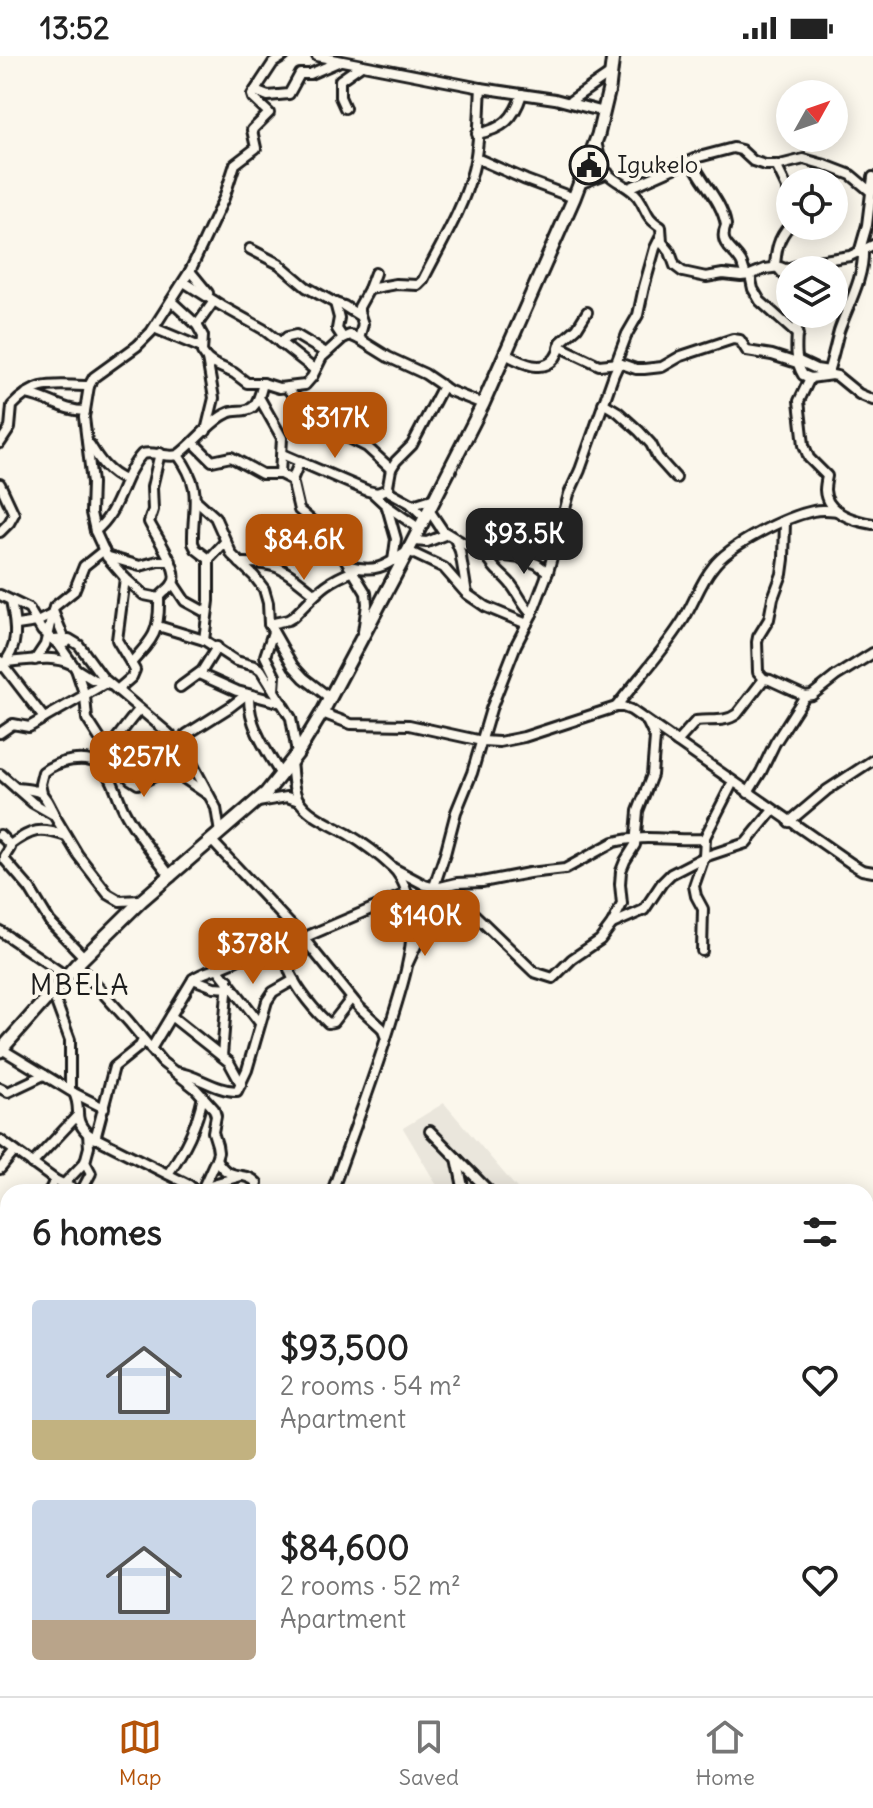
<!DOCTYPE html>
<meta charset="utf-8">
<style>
:root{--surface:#fff;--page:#f6f6f6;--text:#222;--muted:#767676;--line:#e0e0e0;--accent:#b45309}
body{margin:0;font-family:Delius,sans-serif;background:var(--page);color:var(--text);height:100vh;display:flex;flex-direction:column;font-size:30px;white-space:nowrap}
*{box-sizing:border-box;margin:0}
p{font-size:26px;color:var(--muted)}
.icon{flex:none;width:44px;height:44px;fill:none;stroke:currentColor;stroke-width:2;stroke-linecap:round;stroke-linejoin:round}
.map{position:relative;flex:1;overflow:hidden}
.drawer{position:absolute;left:0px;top:1128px;width:874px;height:512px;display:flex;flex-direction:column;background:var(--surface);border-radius:24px 24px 0 0;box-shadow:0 4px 20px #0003}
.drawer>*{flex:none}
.needle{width:52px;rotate:50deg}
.buttons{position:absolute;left:776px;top:24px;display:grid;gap:16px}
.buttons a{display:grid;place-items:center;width:72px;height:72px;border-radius:50%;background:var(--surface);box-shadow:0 4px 20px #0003;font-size:40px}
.price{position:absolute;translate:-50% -68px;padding:0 18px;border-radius:16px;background:var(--accent);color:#fff;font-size:26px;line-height:52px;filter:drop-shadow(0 2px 4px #0008)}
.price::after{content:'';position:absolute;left:50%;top:48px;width:24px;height:18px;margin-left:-12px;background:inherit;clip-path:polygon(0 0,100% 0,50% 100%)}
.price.on{background:#222;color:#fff}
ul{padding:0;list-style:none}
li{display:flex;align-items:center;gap:24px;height:200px;padding:0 32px}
li span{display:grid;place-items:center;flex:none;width:224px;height:160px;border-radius:8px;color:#555}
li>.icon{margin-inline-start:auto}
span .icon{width:96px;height:96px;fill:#fffc;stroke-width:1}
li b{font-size:34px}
h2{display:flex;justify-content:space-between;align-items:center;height:96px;padding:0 32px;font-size:34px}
.status{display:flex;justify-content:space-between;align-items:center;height:56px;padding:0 40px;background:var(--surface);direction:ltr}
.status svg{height:22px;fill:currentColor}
.menu{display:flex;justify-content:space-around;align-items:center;height:112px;border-top:2px solid var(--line);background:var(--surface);font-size:22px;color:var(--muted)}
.menu a{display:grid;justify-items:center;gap:4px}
.menu .on{color:var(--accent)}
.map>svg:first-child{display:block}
</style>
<div class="status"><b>13:52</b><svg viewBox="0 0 49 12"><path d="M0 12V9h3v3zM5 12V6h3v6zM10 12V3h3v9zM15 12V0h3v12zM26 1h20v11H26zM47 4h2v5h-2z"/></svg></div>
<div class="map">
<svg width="873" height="1640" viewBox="0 0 873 1640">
<rect width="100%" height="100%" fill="#fbf7ec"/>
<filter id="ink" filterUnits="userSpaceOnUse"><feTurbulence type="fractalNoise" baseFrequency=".0125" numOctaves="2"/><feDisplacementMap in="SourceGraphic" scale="16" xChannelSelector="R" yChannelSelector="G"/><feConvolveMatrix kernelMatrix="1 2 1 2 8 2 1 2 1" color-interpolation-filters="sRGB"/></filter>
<g filter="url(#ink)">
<g fill="#eae6dc">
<path d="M444,1047L520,1136H437L439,1133L403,1072Z"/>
<path d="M186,1632H303L305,1634L298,1640H191Z"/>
</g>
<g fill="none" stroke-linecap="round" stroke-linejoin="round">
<g stroke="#1c1c1c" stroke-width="14">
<g id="minor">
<path d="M317,0L481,32L555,43L604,56"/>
<path d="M255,35L268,40L289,38L300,18H310L338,6"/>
<path d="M569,46L611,17"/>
<path d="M345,52L340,41V24L360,10"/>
<path d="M477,78C503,73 514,63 522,38"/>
<path d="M596,86C599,96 600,109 607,117C616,127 630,130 638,141C648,155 644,160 661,171L662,186L670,196L675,210L683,216L706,221L723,218L741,220L750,219L765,213L780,211L790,215"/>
<path d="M476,102L526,124L574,142"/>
<path d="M692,105C702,127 722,145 726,169C718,189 732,191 741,206C743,209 744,216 746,219"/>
<path d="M776,109L790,138"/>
<path d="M579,128L608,117"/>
<path d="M629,132L699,101L733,92L741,94L753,105L765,109H780L804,103L825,109L851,119L870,135"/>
<path d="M250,193L279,208L306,231L335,247L339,262L337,273L343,282"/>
<path d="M859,197L867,169L873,121"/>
<path d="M775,211C776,194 778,182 790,169"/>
<path d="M777,211L790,226"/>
<path d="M786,213L811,206L850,200L873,189"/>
<path d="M190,215L208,237"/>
<path d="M750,219L753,233L760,245L798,279"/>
<path d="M184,226L222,250L263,273L315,314"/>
<path d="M369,233L396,228L418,229L423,224C441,188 463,153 473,114C480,88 479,58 481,32"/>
<path d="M171,245L197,269L203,280L202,296L207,303L214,308L234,317L247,327H263L279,332L305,329L312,321L322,301L343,282L350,279L359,283L388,301L425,318L450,335L483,348"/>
<path d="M335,247L344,250L360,260"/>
<path d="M798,258C798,278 792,302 803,319L810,322L832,319L837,320L859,338L873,344"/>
<path d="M197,269L214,245"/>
<path d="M154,272L202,292"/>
<path d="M359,283L363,268L359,256V251L369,233L375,217"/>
<path d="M280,287L287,281L296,279L326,297"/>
<path d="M559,292L561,286L577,272L587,256"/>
<path d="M505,298C519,305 542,319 555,302C557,299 559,295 561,291L599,309L619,307L636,313H644L662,311L681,300L733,283L740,284L747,295L772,299L797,307"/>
<path d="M797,304L816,313L829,315"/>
<path d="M616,307L627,278L638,259L644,231L655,192L661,180"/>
<path d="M827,319C832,305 835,290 839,275C848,249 864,222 863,195"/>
<path d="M810,322L799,345L804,389L809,402L827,420C826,425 825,430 825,434C826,457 855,465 873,468"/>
<path d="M287,332L317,366L367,391L391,413"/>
<path d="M26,338C47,341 63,355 85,355"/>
<path d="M260,343L282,382L280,418"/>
<path d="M603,347L618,356L639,375L651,388L658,402L676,422"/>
<path d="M206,375L214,342L207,303"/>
<path d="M0,387L10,372L12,350C37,323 56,330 89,330"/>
<path d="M194,387L212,405L231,401L262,418H280L292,424"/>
<path d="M90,389C99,404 108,417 125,424"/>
<path d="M282,398L368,435L377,437L388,433"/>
<path d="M178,399C204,435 192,448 193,487L196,493L209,503"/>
<path d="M300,405L292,424L299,454L312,465L324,486L344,501L366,537L367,548L363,576"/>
<path d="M0,428L14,458L9,467L0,476"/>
<path d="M373,437L387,450L420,473"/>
<path d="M196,444L215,461L232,499L254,520L264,533L268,547L269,568L293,610L304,622L330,642"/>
<path d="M413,449L435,442"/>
<path d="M387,451L396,483L393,505"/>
<path d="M429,454L443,475L488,502L505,500L521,502L537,508L548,516"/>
<path d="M425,462L410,447L390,436L388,430L391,413L396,405L412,389L443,330"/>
<path d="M95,475C120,456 121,421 142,398C154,395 166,402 178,399C194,388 211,364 228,357C236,353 246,357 253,351C259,345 261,335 263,327"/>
<path d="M455,483L460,495L467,538L486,551L527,568"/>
<path d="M414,485L427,486L447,478"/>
<path d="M109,501L140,510L158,505H171"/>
<path d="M488,502C493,513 501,517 509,526C518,536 522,549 532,558"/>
<path d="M240,507C281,506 284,514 315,538"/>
<path d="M349,510C377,517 385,510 408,495L444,512L465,536"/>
<path d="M173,527L185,545L207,557"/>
<path d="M0,539L29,553L42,575L59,589L76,613L92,623L110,629"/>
<path d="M159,542L144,539L125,522L107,501L95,475L91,457L92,427L84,361L89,330L94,321L137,290L151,276L190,215L224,142L235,108L256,92L252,74L269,57L253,42L252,39L273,7L284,0"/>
<path d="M53,555L66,587"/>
<path d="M269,568L288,564L293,561C317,538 322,527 354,515"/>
<path d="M17,569L37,566L51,559"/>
<path d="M158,570L204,584L236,605L255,610L261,614L291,662L297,697"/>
<path d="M273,576L265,600L275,620L274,634"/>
<path d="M54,584L69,583L79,589L103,622L167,676L185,694L216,752L220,777"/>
<path d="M204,584L209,545V503L225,486"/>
<path d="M35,604L45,589L54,551L74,535L84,510L104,494"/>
<path d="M0,605L44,662"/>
<path d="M6,606C28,605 51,598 71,608"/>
<path d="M131,607C153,583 160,576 159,542C163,536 170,533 173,527C181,514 155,479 149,466L153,454L152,431L160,397"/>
<path d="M1,611C20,591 16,570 11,545"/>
<path d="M76,613L85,640L87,663L107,694L130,723L138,728L170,713L207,738"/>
<path d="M199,618L237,635L282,647"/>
<path d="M764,623L758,616L757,586L758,581L769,563L773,542L782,518L784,503L785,465"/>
<path d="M180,631L202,615L217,591"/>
<path d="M117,634L132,621L135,614L117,584L125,522"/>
<path d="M249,639C248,669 266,694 281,719"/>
<path d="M616,651C637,624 661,598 680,569C693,551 699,528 713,511C730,488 786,461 813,455C821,453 829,454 838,455"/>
<path d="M322,657L351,668L409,669L482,685L499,686L524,681L616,651H623L631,654L852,808L862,814L873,816"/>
<path d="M0,677L13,668L29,671L104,628"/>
<path d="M178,686L187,678L230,651L247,638"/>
<path d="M677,686L696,665C711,663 725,667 737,658L764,623L770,624L805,640L812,639L836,620L873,597"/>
<path d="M107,694C119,681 127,667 139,654"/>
<path d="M291,707C293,719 292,733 298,743C308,760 331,768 348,778C363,787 379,799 392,811C405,822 412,850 412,867C412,900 402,931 392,963C375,1021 352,1078 332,1136"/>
<path d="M0,718L33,747L54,759L78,799L108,838L120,845L141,844"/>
<path d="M16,732C43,735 42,734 54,758"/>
<path d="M42,737L40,728L43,716C57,705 86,698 101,710C113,720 117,741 124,754C136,778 155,799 171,821"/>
<path d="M748,737L761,716L775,687L805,640"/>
<path d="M258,746L287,741L299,745"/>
<path d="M789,766L827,734L873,704"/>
<path d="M0,779L10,789V792L5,800V804L30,833L50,866L84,901"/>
<path d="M212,785L304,883L359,951L382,972L386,982"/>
<path d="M10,789C32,773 40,771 66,780"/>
<path d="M395,813L425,829L436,832L457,827L482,826L529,817L565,813L614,786C643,778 674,785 704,783L733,726"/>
<path d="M436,832L447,842L475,859L534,916L553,922L572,903L600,884L612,868L622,848L620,828L621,815L625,805L635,789L638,755L652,719L655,682L648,667"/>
<path d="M612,868L644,854L662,827L671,818L704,801L746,787L773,754"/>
<path d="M0,875L66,920"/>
<path d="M702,895L703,853L696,840L694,830L704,801L705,782"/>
<path d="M408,907L421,879L423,863L445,798L456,756L472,717L491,653L516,589L532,558L548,516L569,438L580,414L614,318L619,307"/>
<path d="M77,908L129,966L162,1006L195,1032L214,1053L216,1060L213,1076L217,1089L218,1096L216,1103L201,1136"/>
<path d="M218,913L260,967"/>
<path d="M193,923L214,931L230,932"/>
<path d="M52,935L70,984V1034"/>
<path d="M351,943L333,966L328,967C313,953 284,920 287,898L310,879L406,838"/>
<path d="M171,960L229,1006L241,1028"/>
<path d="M0,992L74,1037C83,1055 71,1061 88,1078L189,1129L197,1136"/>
<path d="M151,993L193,923C202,916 212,915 223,910C248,900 270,887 291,869"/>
<path d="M222,1000L228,924"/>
<path d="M176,1016C197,1019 216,1035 237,1035L247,1014L267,945L273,936L294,924"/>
<path d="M0,1032L8,1036L44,1019"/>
<path d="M76,1038L104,1052"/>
<path d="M430,1075L490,1136"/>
<path d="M95,1083L114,1011L140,990L143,984"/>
<path d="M0,1084L55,1124L80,1136"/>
<path d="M457,1102L464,1136"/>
<path d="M216,1103C230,1128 243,1113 257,1127L254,1136"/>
<path d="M32,1108L77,1060"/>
<path d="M0,1113L15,1095"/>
<path d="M168,1118C185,1093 197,1070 203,1040"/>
<path d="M64,1128L85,1106"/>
<path d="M202,1134L213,1128L238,1121"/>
<path d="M49,1136L55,1124"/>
<path d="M81,1136L91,1117L85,1106L89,1091L88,1078"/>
<path d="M866,1160L873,1153"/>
<path d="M0,1187L8,1192"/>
<path d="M0,1229L8,1213"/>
<path d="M0,1272L8,1276"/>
<path d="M0,1339L8,1345"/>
<path d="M0,1372L8,1357"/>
<path d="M0,1413L8,1417"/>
<path d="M0,1433L8,1429"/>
<path d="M0,1504L8,1508"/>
<path d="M0,1561L8,1565"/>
<path d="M0,1594L8,1579"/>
<path d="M161,1640L165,1632"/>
</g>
</g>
<g stroke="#1c1c1c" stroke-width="17">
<path id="highway" d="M0,995L77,908L142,844L266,737L297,698L322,657L408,495L483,348L574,142L598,79L609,33L613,0"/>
</g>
<use href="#minor" stroke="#fbf7ec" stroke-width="8"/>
<use href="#highway" stroke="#fbf7ec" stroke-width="11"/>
</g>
</g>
<defs>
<g id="civic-ring" transform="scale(2)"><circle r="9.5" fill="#fbf7ec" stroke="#1c1c1c" stroke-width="1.5"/><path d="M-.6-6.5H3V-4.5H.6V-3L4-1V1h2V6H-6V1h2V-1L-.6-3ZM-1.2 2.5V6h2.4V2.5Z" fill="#1c1c1c"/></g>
</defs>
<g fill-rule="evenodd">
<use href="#civic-ring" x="589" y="109"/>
</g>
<g text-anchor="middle" stroke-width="8" stroke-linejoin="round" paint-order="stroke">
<g font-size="24" fill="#1c1c1c" stroke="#fbf7ec" text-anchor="start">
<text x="617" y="117">Igukelo</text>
</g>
<g font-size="28" letter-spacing="2" fill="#1c1c1c" stroke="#fbf7ec">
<text x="80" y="939">MBELA</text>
</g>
</g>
</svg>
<div class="buttons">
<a><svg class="needle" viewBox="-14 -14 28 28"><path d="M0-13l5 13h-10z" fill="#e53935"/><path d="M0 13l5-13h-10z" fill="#767676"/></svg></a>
<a><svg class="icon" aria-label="locate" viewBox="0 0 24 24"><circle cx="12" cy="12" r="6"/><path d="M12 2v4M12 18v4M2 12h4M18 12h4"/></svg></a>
<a><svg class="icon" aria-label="layers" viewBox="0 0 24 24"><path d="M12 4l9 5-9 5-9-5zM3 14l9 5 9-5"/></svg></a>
</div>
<b class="price" style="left:335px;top:404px">$317K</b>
<b class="price on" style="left:524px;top:520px">$93.5K</b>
<b class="price" style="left:304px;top:526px">$84.6K</b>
<b class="price" style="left:144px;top:743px">$257K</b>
<b class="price" style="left:425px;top:902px">$140K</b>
<b class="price" style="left:253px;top:930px">$378K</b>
<section class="drawer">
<h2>6 homes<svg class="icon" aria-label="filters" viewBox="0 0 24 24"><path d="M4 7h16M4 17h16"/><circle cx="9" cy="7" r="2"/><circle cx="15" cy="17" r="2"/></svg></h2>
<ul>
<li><span style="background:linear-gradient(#c9d6e8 75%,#c2b280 0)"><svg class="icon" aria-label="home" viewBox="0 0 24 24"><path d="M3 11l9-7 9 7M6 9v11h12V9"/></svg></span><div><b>$93,500</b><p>2 rooms · 54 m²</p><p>Apartment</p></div><svg class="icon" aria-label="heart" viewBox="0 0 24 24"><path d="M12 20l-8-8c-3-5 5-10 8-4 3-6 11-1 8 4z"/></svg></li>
<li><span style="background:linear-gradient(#c9d6e8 75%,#b9a48a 0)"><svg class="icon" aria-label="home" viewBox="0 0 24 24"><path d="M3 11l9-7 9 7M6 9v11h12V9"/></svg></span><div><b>$84,600</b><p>2 rooms · 52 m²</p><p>Apartment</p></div><svg class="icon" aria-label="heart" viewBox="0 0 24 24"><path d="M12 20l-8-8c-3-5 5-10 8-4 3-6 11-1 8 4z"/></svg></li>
</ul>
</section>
</div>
<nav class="menu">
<a class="on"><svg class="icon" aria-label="map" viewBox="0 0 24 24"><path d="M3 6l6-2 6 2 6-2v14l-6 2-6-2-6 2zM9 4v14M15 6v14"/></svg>Map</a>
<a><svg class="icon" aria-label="saved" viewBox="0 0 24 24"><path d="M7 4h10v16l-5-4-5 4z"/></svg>Saved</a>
<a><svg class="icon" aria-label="home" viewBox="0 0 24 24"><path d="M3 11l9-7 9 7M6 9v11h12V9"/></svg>Home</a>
</nav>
